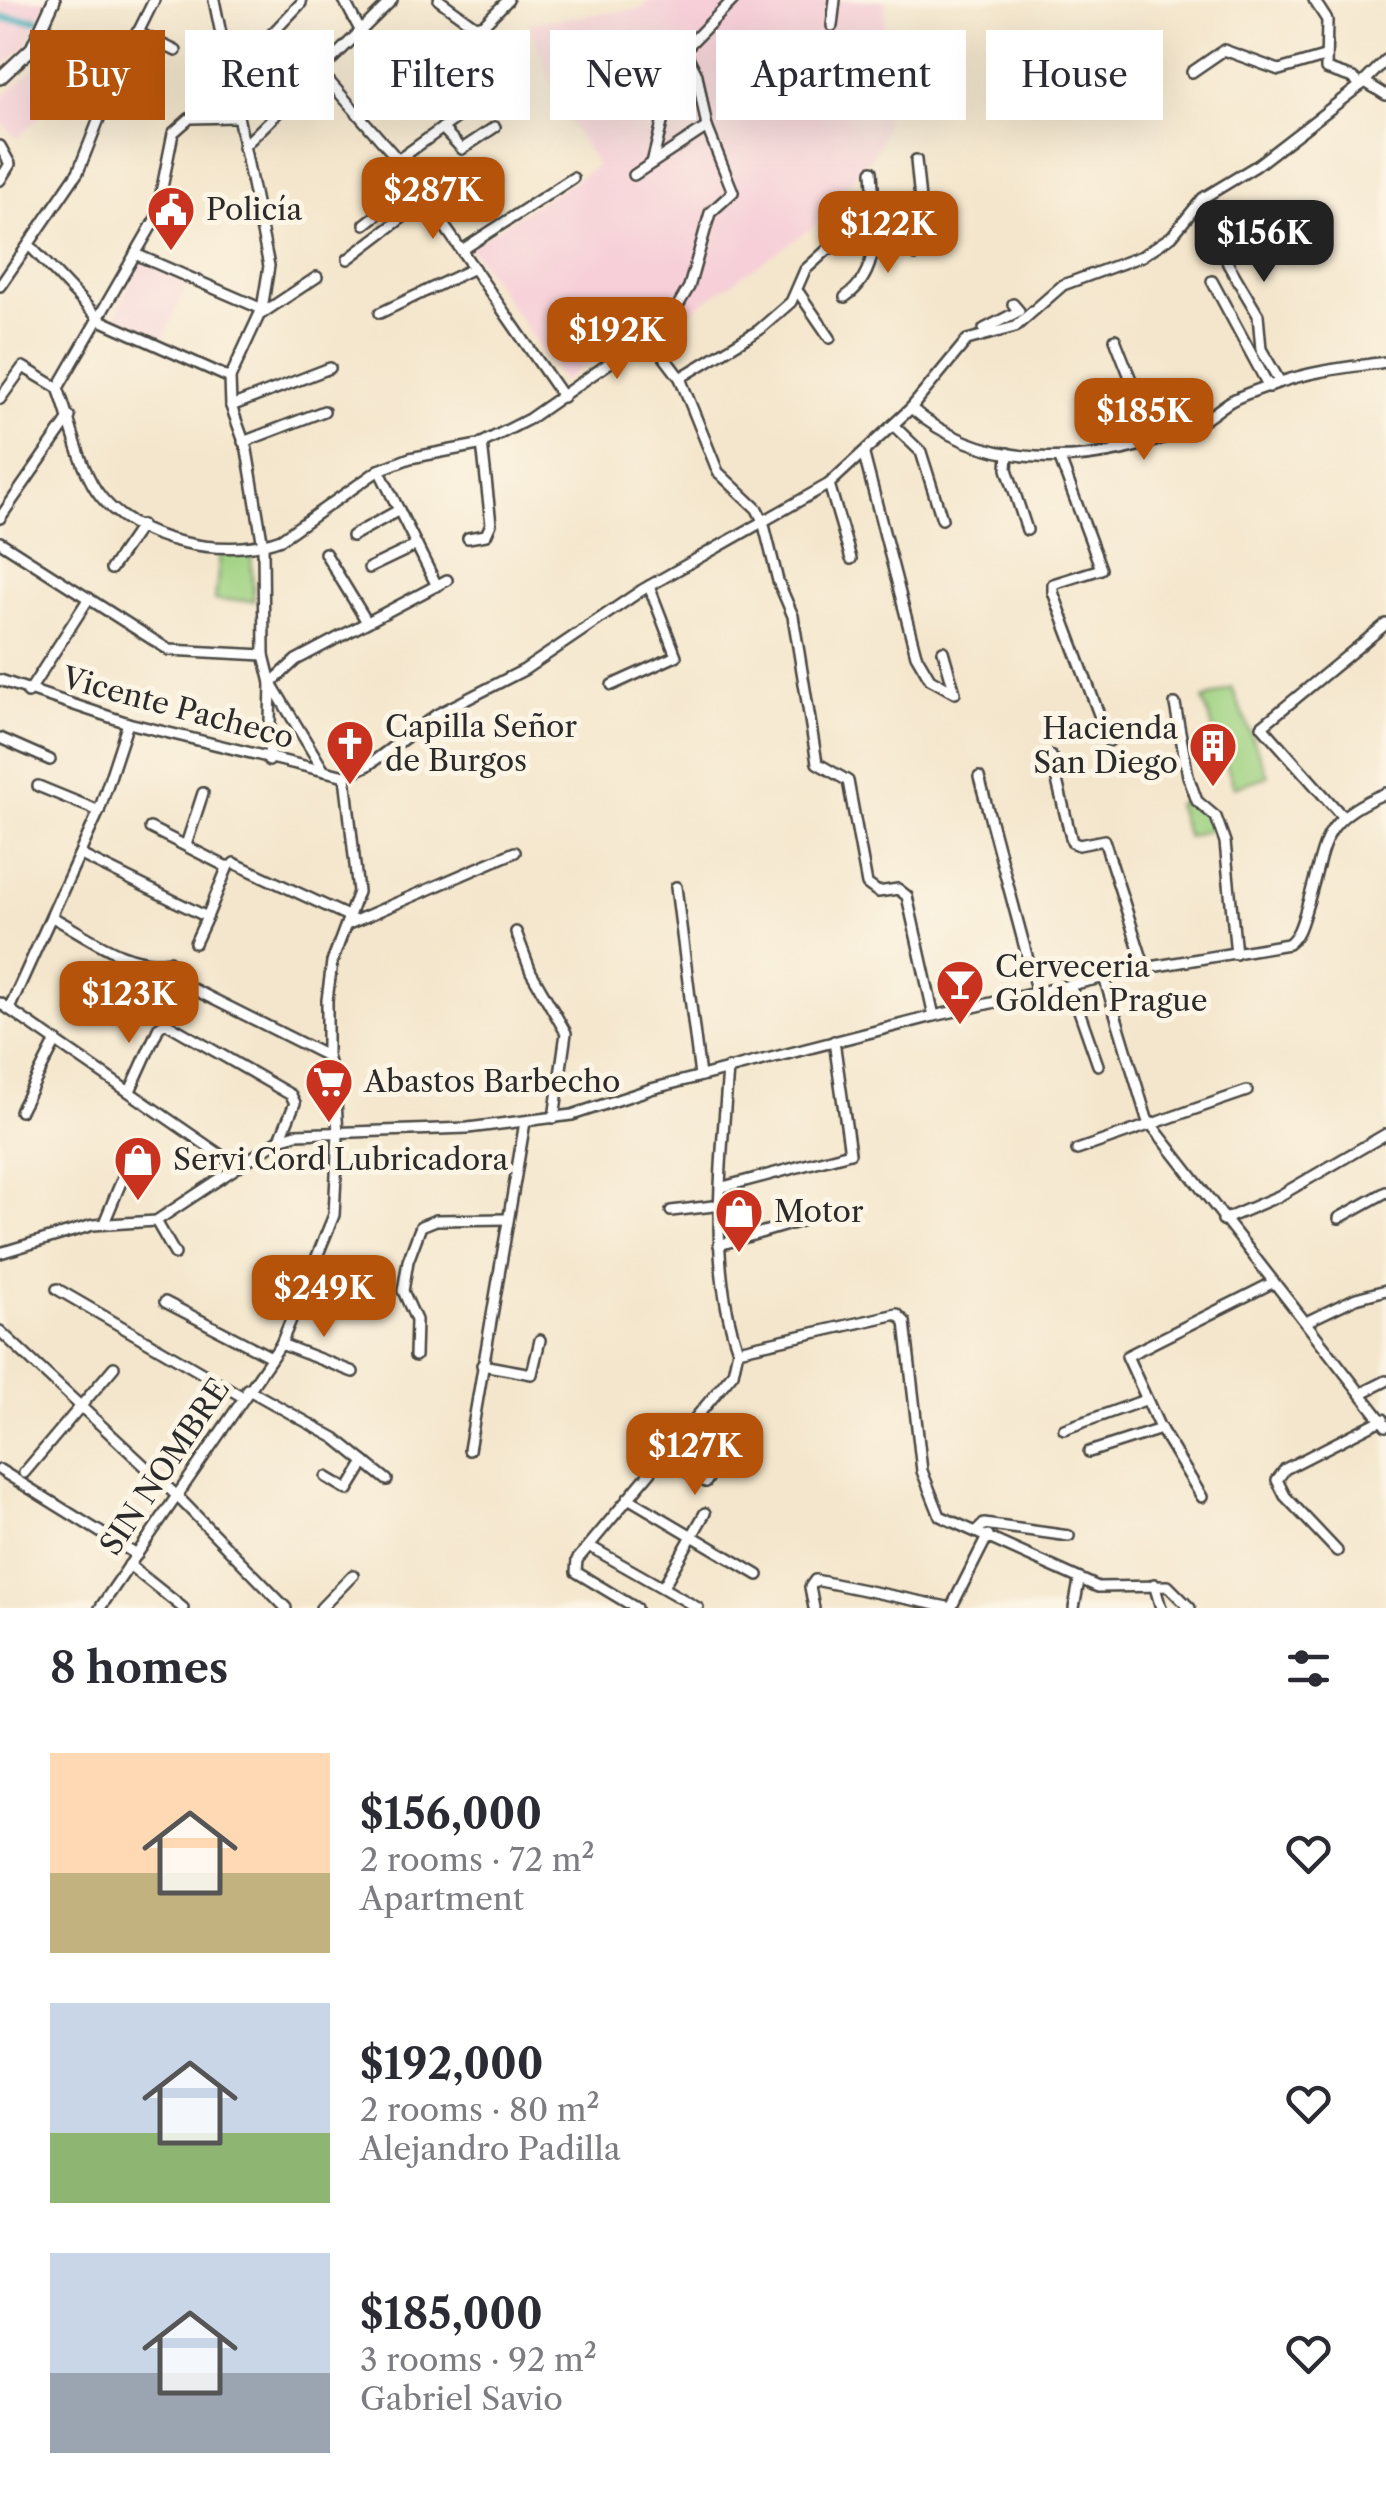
<!DOCTYPE html>
<meta charset="utf-8">
<style>
:root{--surface:#fff;--page:#f2f2f3;--text:#2b2b33;--muted:#7c7c81;--accent:#b45309}
body{margin:0;font-family:"Libre Caslon Text",serif;background:var(--page);color:var(--text);height:100vh;display:flex;flex-direction:column;font-size:38px;white-space:nowrap}
*{box-sizing:border-box;margin:0}
p{font-size:32px;color:var(--muted)}
.icon{flex:none;width:55px;height:55px;fill:none;stroke:currentColor;stroke-width:2;stroke-linecap:round;stroke-linejoin:round}
.map{position:relative;height:1608px;overflow:hidden}
.drawer{display:flex;flex-direction:column;background:var(--surface);flex:1}
.drawer>*{flex:none}
.top-card{position:absolute;left:30px;top:30px;width:1328px;height:90px;display:flex;gap:20px}
.price{position:absolute;translate:-50% -85px;padding:0 22px;border-radius:20px;background:var(--accent);color:#fff;font-size:32px;line-height:65px;filter:drop-shadow(0 2px 5px #0008)}
.price::after{content:'';position:absolute;left:50%;top:60px;width:30px;height:22px;margin-left:-15px;background:inherit;clip-path:polygon(0 0,100% 0,50% 100%)}
.price.selected{background:#222;color:#fff}
ul{padding:0;list-style:none}
li{display:flex;align-items:center;gap:30px;height:250px;padding:0 50px}
li span{display:grid;place-items:center;flex:none;width:280px;height:200px;border-radius:0px;color:#555}
li>.icon{margin-inline-start:auto}
span .icon{width:120px;height:120px;fill:#fffc;stroke-width:1}
li b{font-size:42px}
h2{display:flex;justify-content:space-between;align-items:center;height:120px;padding:0 50px;font-size:42px}
.tag{padding:0 35px;border-radius:0px;background:var(--surface);box-shadow:0 10px 40px #0002;font-size:35px;line-height:90px}
.tag.selected{background:var(--accent);color:#fff}
.map>svg:first-child{display:block}
</style>
<div class="map">
<svg width="1386" height="1608" viewBox="0 0 1386 1608">
<rect width="100%" height="100%" fill="#fcf5e5"/>
<filter id="ink" filterUnits="userSpaceOnUse"><feTurbulence type="fractalNoise" baseFrequency=".01" numOctaves="2"/><feDisplacementMap in="SourceGraphic" scale="20" xChannelSelector="R" yChannelSelector="G"/><feConvolveMatrix kernelMatrix="1 2 1 2 8 2 1 2 1" color-interpolation-filters="sRGB"/></filter>
<filter id="wash" filterUnits="userSpaceOnUse"><feTurbulence type="fractalNoise" baseFrequency=".0048" numOctaves="4" result="noise"/><feDisplacementMap in="SourceGraphic" scale="40" xChannelSelector="R" yChannelSelector="G"/><feGaussianBlur stdDeviation="2.25" result="paint"/><feColorMatrix in="noise" values="0 0 0 0 0 0 0 0 0 0 0 0 0 0 0 0 0 1.4 0 .05"/><feComposite in="paint" operator="in"/></filter>
<g filter="url(#wash)">
<rect width="100%" height="100%" fill="#f4e6cc"/>
<g fill="#f6cfd8">
<path d="M0,0H48L24,49L0,69Z"/>
<path d="M647,0H885V132L871,159L829,205L819,223L670,325L661,314L563,381L469,246L597,166L561,107L528,23L646,8Z"/>
<path d="M40,63L76,83L17,138L0,122V100Z"/>
<path d="M139,261L187,284L163,340L115,319Z"/>
</g>
<g fill="#a0d383" stroke="#667f57" stroke-width="2.5">
<path d="M251,553L254,601L215,600L220,554Z"/>
<path d="M1232,688L1268,776L1234,787L1203,700Z"/>
<path d="M1192,799L1217,827L1187,837L1176,804Z"/>
</g>
<g fill="none" stroke-linecap="round" stroke-linejoin="round">
<path stroke="#3faebb" stroke-width="8" d="M0,18L37,20"/>
</g>
</g>
<g filter="url(#ink)">
<g fill="none" stroke-linecap="round" stroke-linejoin="round">
<g stroke="#494743" stroke-width="14">
<g id="minor">
<path d="M214,0L269,266L262,309L230,378L231,406L247,450L263,546L264,655L271,683L269,761"/>
<path d="M344,0L361,32"/>
<path d="M439,0L475,26L484,24L508,0"/>
<path d="M1314,0L1327,20L1326,69L1353,78L1361,85"/>
<path d="M832,26L835,0"/>
<path d="M137,32L176,51"/>
<path d="M38,37L114,81"/>
<path d="M226,70L250,57L301,3"/>
<path d="M321,72L400,162L563,397"/>
<path d="M1192,72L1224,50L1279,70L1324,57"/>
<path d="M1365,82L1386,95"/>
<path d="M235,117L190,118L173,133L156,218L58,388C70,419 78,462 96,490C130,542 226,560 281,539L379,470L410,458L478,445L529,419L648,336L673,314L689,287L710,213L733,192L707,127L697,75L684,49"/>
<path d="M442,128L462,149L495,127"/>
<path d="M0,146L10,164L0,180"/>
<path d="M243,147L392,0"/>
<path d="M398,160L455,119"/>
<path d="M916,160L920,200L916,255"/>
<path d="M652,163L679,55L733,0"/>
<path d="M634,175L707,127"/>
<path d="M365,224L416,185"/>
<path d="M29,245L100,320L230,378"/>
<path d="M462,250L573,178"/>
<path d="M135,254L262,309"/>
<path d="M348,259L427,199"/>
<path d="M1212,281L1269,387"/>
<path d="M0,286L78,172L114,81L154,0"/>
<path d="M799,293L830,338"/>
<path d="M845,297C885,270 874,214 872,171"/>
<path d="M380,313L474,268"/>
<path d="M261,314L317,277"/>
<path d="M984,329L1019,311L1013,304"/>
<path d="M648,336L680,378L718,472L757,509L763,521L778,581L793,616L817,763L848,781L867,884L878,892L898,889L907,896L934,1016"/>
<path d="M1115,339L1155,441"/>
<path d="M680,378L759,330L791,302L805,270L827,250L874,224L920,225"/>
<path d="M1280,382L1261,349L1258,315L1228,264L1222,244L1264,224L1283,243L1301,239L1308,248"/>
<path d="M0,399L23,367L58,388"/>
<path d="M1086,405L1089,412L1109,418L1117,449"/>
<path d="M231,406L330,368"/>
<path d="M911,408C989,476 1104,466 1193,426C1207,420 1218,409 1231,401C1246,393 1265,387 1281,382C1315,370 1351,367 1386,362"/>
<path d="M893,425L921,452L942,519"/>
<path d="M243,442L324,411"/>
<path d="M1008,453L1007,469L1027,530"/>
<path d="M864,455L916,655L930,679L955,693L943,651"/>
<path d="M1060,459L1101,569L1053,584V592L1109,741"/>
<path d="M379,470L437,586"/>
<path d="M829,484L851,559"/>
<path d="M0,518L70,417"/>
<path d="M352,536L399,510"/>
<path d="M468,538L486,535L491,524L482,443"/>
<path d="M0,542L169,650L264,655"/>
<path d="M325,553L367,622"/>
<path d="M369,568L417,545"/>
<path d="M111,569L141,525"/>
<path d="M0,680L128,723L345,776"/>
<path d="M612,685L676,656L649,586"/>
<path d="M28,693L89,598"/>
<path d="M1175,704L1188,776L1197,801L1216,817L1225,842L1236,954"/>
<path d="M0,738L50,760"/>
<path d="M1051,756L1072,842L1079,845L1104,840L1145,968"/>
<path d="M324,771L271,683L296,660L447,580"/>
<path d="M345,776L367,766L436,715L524,670L642,590L829,484L911,408L967,340L1015,327L1063,285L1142,256L1172,236L1203,198L1256,166L1361,85L1386,60"/>
<path d="M979,777L1037,993"/>
<path d="M38,786L99,811"/>
<path d="M1341,815L1262,726L1386,624"/>
<path d="M150,828L227,867"/>
<path d="M186,845L203,793"/>
<path d="M81,855L207,917L195,943"/>
<path d="M234,863L350,917"/>
<path d="M676,887L700,1076"/>
<path d="M52,917C87,935 128,969 169,961"/>
<path d="M207,917L228,866"/>
<path d="M346,925L515,852"/>
<path d="M516,932L531,972L566,1033L554,1118"/>
<path d="M1104,977L1147,1119L1386,1426"/>
<path d="M1070,985L1098,1065"/>
<path d="M189,987L327,1056"/>
<path d="M0,1003L238,1167"/>
<path d="M9,1009L99,811L128,723"/>
<path d="M728,1068C722,1160 707,1262 738,1350"/>
<path d="M130,1091L159,1027L166,1023L291,1095L295,1103L280,1139"/>
<path d="M20,1111L56,1041"/>
<path d="M1077,1150L1247,1091"/>
<path d="M723,1187L850,1153L834,1041"/>
<path d="M671,1211L722,1205"/>
<path d="M1339,1218L1386,1192"/>
<path d="M1223,1220L1279,1196L1386,1134"/>
<path d="M156,1221L175,1254"/>
<path d="M104,1223L136,1146"/>
<path d="M719,1245L804,1220"/>
<path d="M0,1253L93,1225L156,1221L280,1139L296,1134L468,1128L572,1115L651,1089L934,1016L1145,968L1288,944C1299,936 1302,922 1306,909C1327,845 1316,821 1386,793"/>
<path d="M57,1289L243,1397"/>
<path d="M165,1302L271,1357"/>
<path d="M1308,1321L1356,1298L1386,1290"/>
<path d="M0,1331L177,1496L286,1608"/>
<path d="M281,1344L353,1372"/>
<path d="M415,1356L416,1320L403,1291L408,1261L421,1226L436,1220L508,1219"/>
<path d="M482,1365L532,1374L540,1340"/>
<path d="M247,1389L335,1438L387,1480"/>
<path d="M1364,1392L1386,1381"/>
<path d="M1064,1429L1145,1400"/>
<path d="M469,1450L525,1122"/>
<path d="M1089,1452L1161,1429"/>
<path d="M662,1458L706,1482L715,1467"/>
<path d="M0,1470L137,1555"/>
<path d="M24,1473L114,1367"/>
<path d="M326,1477L348,1490L365,1462"/>
<path d="M1202,1497L1159,1426L1127,1356L1272,1283"/>
<path d="M628,1498L758,1575"/>
<path d="M977,1531L984,1524L1069,1536"/>
<path d="M589,1546L698,1608"/>
<path d="M1337,1551L1285,1496L1277,1480L1285,1469L1383,1419"/>
<path d="M129,1565L183,1608"/>
<path d="M1154,1584L1161,1608"/>
<path d="M663,1587L705,1513"/>
<path d="M100,1608L281,1344L334,1215L338,1135L335,1084L327,1056V1000L332,962L358,892L345,776"/>
<path d="M321,1608L353,1575"/>
<path d="M636,1608L576,1572L577,1560L733,1373L738,1350L897,1314L905,1322L922,1471L940,1516L1098,1587L1168,1586L1190,1608"/>
<path d="M814,1608L810,1587L815,1580L952,1608"/>
<path d="M951,1608L988,1535"/>
<path d="M1074,1608L1079,1581"/>
</g>
</g>
<g stroke="#494743" stroke-width="16">
<path id="major" d="M0,78L32,48L54,0"/>
</g>
<use href="#minor" stroke="#fff" stroke-width="9"/>
<use href="#major" stroke="#fff" stroke-width="11"/>
</g>
</g>
<defs>
<g id="civic-pin" transform="scale(2.5)"><path d="M0 17L-7.5 6A9.5 9.5 0 1 1 7.5 6Z" fill="#c8321e" stroke="#fcf5e5"/><path d="M-.6-6.5H3V-4.5H.6V-3L4-1V1h2V6H-6V1h2V-1L-.6-3ZM-1.2 2.5V6h2.4V2.5Z" fill="#fff"/></g>
<g id="church-pin" transform="scale(2.5)"><path d="M0 17L-7.5 6A9.5 9.5 0 1 1 7.5 6Z" fill="#c8321e" stroke="#fcf5e5"/><path d="M-1.2-6h2.4v3.5h3.3v2.4h-3.3V6h-2.4V-.1h-3.3v-2.4h3.3Z" fill="#fff"/></g>
<g id="building-pin" transform="scale(2.5)"><path d="M0 17L-7.5 6A9.5 9.5 0 1 1 7.5 6Z" fill="#c8321e" stroke="#fcf5e5"/><path d="M-4-6H4V6H1V3H-1V6H-4ZM-2.5-4.3h1.7v1.8h-1.7ZM.8-4.3h1.7v1.8H.8ZM-2.5-1h1.7V.8h-1.7ZM.8-1h1.7V.8H.8Z" fill="#fff"/></g>
<g id="bar-pin" transform="scale(2.5)"><path d="M0 17L-7.5 6A9.5 9.5 0 1 1 7.5 6Z" fill="#c8321e" stroke="#fcf5e5"/><path d="M-6-5H6L.8 .8V4.5H3.5V6h-7V4.5H-.8V.8Z" fill="#fff"/></g>
<g id="supermarket-pin" transform="scale(2.5)"><path d="M0 17L-7.5 6A9.5 9.5 0 1 1 7.5 6Z" fill="#c8321e" stroke="#fcf5e5"/><path d="M-6-5.5h2.5l.6 2H6L4.5 2H-2.5L-4.4-4H-6ZM-1.5 3.2a1.3 1.3 0 1 0 .1 0ZM3 3.2a1.3 1.3 0 1 0 .1 0Z" fill="#fff"/></g>
<g id="shop-pin" transform="scale(2.5)"><path d="M0 17L-7.5 6A9.5 9.5 0 1 1 7.5 6Z" fill="#c8321e" stroke="#fcf5e5"/><path d="M-5-2.5h2.3a2.7 3.5 0 0 1 5.4 0H5L5.5 6h-11ZM-1.5-2.5h3a1.5 2.3 0 0 0-3 0Z" fill="#fff"/></g>
</defs>
<g fill-rule="evenodd">
<use href="#civic-pin" x="171" y="210"/>
<use href="#church-pin" x="350" y="744"/>
<use href="#building-pin" x="1213" y="746"/>
<use href="#bar-pin" x="960" y="984"/>
<use href="#supermarket-pin" x="329" y="1082"/>
<use href="#shop-pin" x="138" y="1160"/>
<use href="#shop-pin" x="739" y="1212"/>
</g>
<g text-anchor="middle" stroke-width="10" stroke-linejoin="round" paint-order="stroke">
<g font-size="30" fill="#2b2b2b" stroke="#fcf5e5" text-anchor="start">
<text x="206" y="220">Policía</text>
<text x="385" y="737">Capilla Señor<tspan x="385" dy="34">de Burgos</tspan></text>
<text x="1178" y="739" text-anchor="end">Hacienda<tspan x="1178" dy="34">San Diego</tspan></text>
<text x="995" y="977">Cerveceria<tspan x="995" dy="34">Golden Prague</tspan></text>
<text x="364" y="1092">Abastos Barbecho</text>
<text x="173" y="1170">Servi Cord Lubricadora</text>
<text x="774" y="1222">Motor</text>
</g>
<g font-size="30" fill="#2b2b2b" stroke="#fcf5e5">
<text transform="translate(178 708) rotate(15)" y="10">Vicente Pacheco</text>
<text transform="translate(165 1467) rotate(-56)" y="10">SIN NOMBRE</text>
</g>
</g>
</svg>
<b class="price" style="left:433px;top:242px">$287K</b>
<b class="price" style="left:888px;top:276px">$122K</b>
<b class="price selected" style="left:1264px;top:285px">$156K</b>
<b class="price" style="left:617px;top:382px">$192K</b>
<b class="price" style="left:1144px;top:463px">$185K</b>
<b class="price" style="left:129px;top:1046px">$123K</b>
<b class="price" style="left:324px;top:1340px">$249K</b>
<b class="price" style="left:695px;top:1498px">$127K</b>
<div class="top-card">
<a class="tag selected">Buy</a>
<a class="tag">Rent</a>
<a class="tag">Filters</a>
<a class="tag">New</a>
<a class="tag">Apartment</a>
<a class="tag">House</a>
</div>
</div>
<section class="drawer">
<h2>8 homes<svg class="icon" aria-label="filters" viewBox="0 0 24 24"><path d="M4 7h16M4 17h16"/><circle cx="9" cy="7" r="2"/><circle cx="15" cy="17" r="2"/></svg></h2>
<ul>
<li><span style="background:linear-gradient(#ffd9b3 60%,#c2b280 0)"><svg class="icon" aria-label="home" viewBox="0 0 24 24"><path d="M3 11l9-7 9 7M6 9v11h12V9"/></svg></span><div><b>$156,000</b><p>2 rooms · 72 m²</p><p>Apartment</p></div><svg class="icon" aria-label="heart" viewBox="0 0 24 24"><path d="M12 20l-8-8c-3-5 5-10 8-4 3-6 11-1 8 4z"/></svg></li>
<li><span style="background:linear-gradient(#c9d6e8 65%,#8fb573 0)"><svg class="icon" aria-label="home" viewBox="0 0 24 24"><path d="M3 11l9-7 9 7M6 9v11h12V9"/></svg></span><div><b>$192,000</b><p>2 rooms · 80 m²</p><p>Alejandro Padilla</p></div><svg class="icon" aria-label="heart" viewBox="0 0 24 24"><path d="M12 20l-8-8c-3-5 5-10 8-4 3-6 11-1 8 4z"/></svg></li>
<li><span style="background:linear-gradient(#c9d6e8 60%,#9aa5b1 0)"><svg class="icon" aria-label="home" viewBox="0 0 24 24"><path d="M3 11l9-7 9 7M6 9v11h12V9"/></svg></span><div><b>$185,000</b><p>3 rooms · 92 m²</p><p>Gabriel Savio</p></div><svg class="icon" aria-label="heart" viewBox="0 0 24 24"><path d="M12 20l-8-8c-3-5 5-10 8-4 3-6 11-1 8 4z"/></svg></li>
</ul>
</section>
